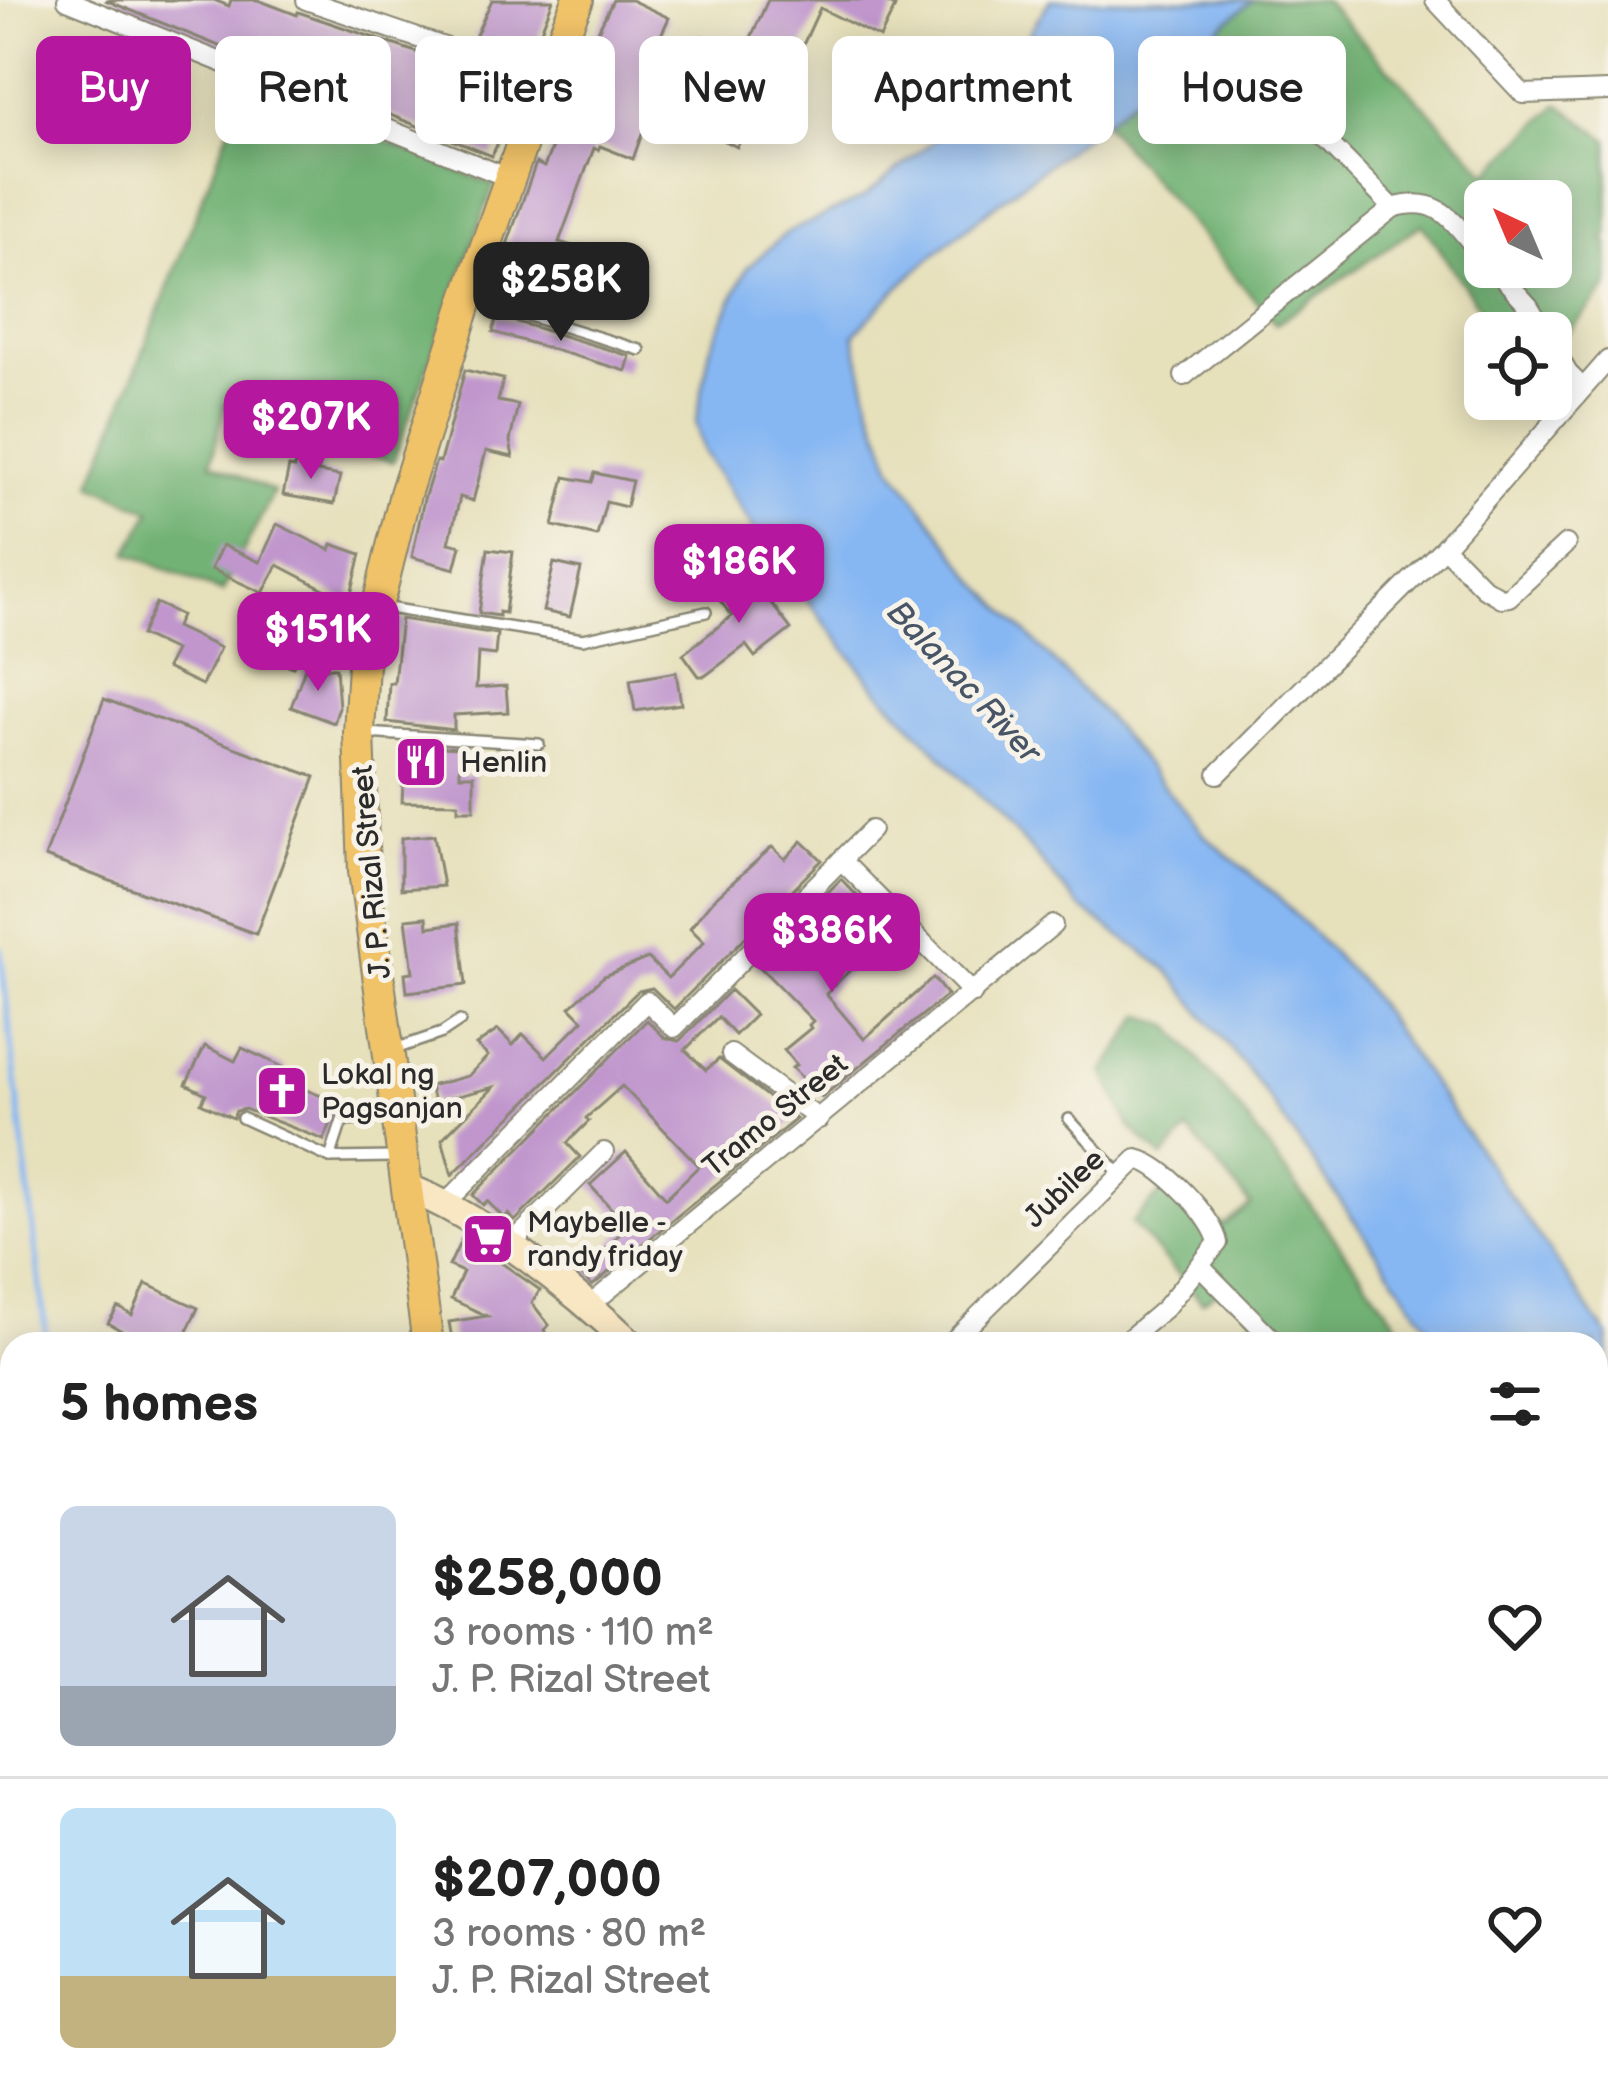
<!DOCTYPE html>
<meta charset="utf-8">
<style>
:root{--surface:#fff;--page:#f2f2f2;--text:#222;--muted:#767676;--line:#e0e0e0;--accent:#b5179e}
body{margin:0;font-family:"Balsamiq Sans",sans-serif;background:var(--page);color:var(--text);height:100vh;display:flex;flex-direction:column;font-size:45px;white-space:nowrap}
*{box-sizing:border-box;margin:0}
p{font-size:39px;color:var(--muted)}
.icon{flex:none;width:66px;height:66px;fill:none;stroke:currentColor;stroke-width:2;stroke-linecap:round;stroke-linejoin:round}
.map{position:relative;flex:1;overflow:hidden}
.sheet{position:absolute;left:0px;top:1332px;width:1608px;height:768px;display:flex;flex-direction:column;background:var(--surface);border-radius:36px 36px 0 0;box-shadow:0 6px 30px #0003}
.sheet>*{flex:none}
.guide{position:absolute;left:36px;top:36px;width:1536px;height:108px;display:flex;gap:24px}
.needle{width:78px;rotate:316deg}
.controls{position:absolute;left:1464px;top:180px;display:grid;gap:24px}
.controls a{display:grid;place-items:center;width:108px;height:108px;border-radius:18px;background:var(--surface);box-shadow:0 6px 30px #0003;font-size:60px}
.price{position:absolute;translate:-50% -102px;padding:0 27px;border-radius:24px;background:var(--accent);color:#fff;font-size:39px;line-height:78px;filter:drop-shadow(0 3px 6px #0008)}
.price::after{content:'';position:absolute;left:50%;top:72px;width:36px;height:27px;margin-left:-18px;background:inherit;clip-path:polygon(0 0,100% 0,50% 100%)}
.price.on{background:#222;color:#fff}
ul{padding:0;list-style:none}
li{display:flex;align-items:center;gap:36px;height:300px;padding:0 60px}
li+li{border-top:3px solid var(--line)}
li span{display:grid;place-items:center;flex:none;width:336px;height:240px;border-radius:18px;color:#555}
li>.icon{margin-inline-start:auto}
span .icon{width:144px;height:144px;fill:#fffc;stroke-width:1}
li b{font-size:51px}
h2{display:flex;justify-content:space-between;align-items:center;height:144px;padding:0 60px;font-size:51px}
.chip{padding:0 42px;border-radius:18px;background:var(--surface);box-shadow:0 6px 30px #0003;font-size:42px;line-height:108px}
.chip.on{background:var(--accent);color:#fff}
.map>svg:first-child{display:block}
</style>
<div class="map">
<svg width="1608" height="2100" viewBox="0 0 1608 2100">
<rect width="100%" height="100%" fill="#f7f3e8"/>
<filter id="ink" filterUnits="userSpaceOnUse"><feTurbulence type="fractalNoise" baseFrequency=".00833" numOctaves="2"/><feDisplacementMap in="SourceGraphic" scale="24" xChannelSelector="R" yChannelSelector="G"/><feConvolveMatrix kernelMatrix="1 2 1 2 8 2 1 2 1" color-interpolation-filters="sRGB"/></filter>
<filter id="wash" filterUnits="userSpaceOnUse"><feTurbulence type="fractalNoise" baseFrequency=".004" numOctaves="4" result="noise"/><feDisplacementMap in="SourceGraphic" scale="48" xChannelSelector="R" yChannelSelector="G"/><feGaussianBlur stdDeviation="2.7" result="paint"/><feColorMatrix in="noise" values="0 0 0 0 0 0 0 0 0 0 0 0 0 0 0 0 0 1.4 0 .05"/><feComposite in="paint" operator="in"/></filter>
<g filter="url(#wash)">
<rect width="100%" height="100%" fill="#e6e0bb"/>
<g fill="#72b274" stroke="#4e6e50" stroke-width="3" fill-rule="evenodd">
<path d="M1253,0H1324L1488,173L1559,104L1608,140V235L1604,240L1608,243V287L1551,352V333H1497L1422,224L1276,324L1103,122ZM1485,201H1551V267H1485Z"/>
<path d="M246,85L494,185L393,462L308,438L225,405L211,463L274,492L222,592L128,553L151,511L92,484Z"/>
<path d="M1142,1015L1172,1027L1240,1110L1413,1344H1272L1230,1284L1202,1302L1132,1223L1164,1190L1224,1226L1251,1205L1188,1130L1163,1158L1130,1127L1104,1072Z"/>
<path d="M1596,1621L1608,1635V1776L1596,1767Z"/>
<path d="M1608,1916V2100H1515L1498,2088H1596V1927Z"/>
<path d="M569,2088H963L955,2100H588Z"/>
</g>
<path fill="#87b7f3" stroke="#59718f" stroke-width="3" d="M1050,0H1253C1191,52 1128,103 1064,152C990,209 915,263 854,335L870,404L893,468L975,579L1101,711L1204,835L1278,897L1364,986L1608,1336V1573L1596,1558V1344H1441L1257,1082L1167,969L1078,906L1033,852L875,687L765,546L703,451L696,422L710,349L747,268L785,234L864,197L941,135L1020,48Z"/>
<g fill="none" stroke-linecap="round" stroke-linejoin="round">
<g stroke="#87b7f3" stroke-width="6">
<path d="M0,948L47,1344"/>
<path d="M0,1561L12,1551"/>
<path d="M610,2088L628,2100"/>
</g>
</g>
<g id="blocks">
<g fill="#c096cd">
<path d="M105,0H214L229,6L231,0H258L297,15L298,12L469,70L457,100L508,119L492,156Z"/>
<path d="M492,0H553L529,61L475,37Z"/>
<path d="M613,0H631L669,18L646,67L680,80L670,103L655,97L633,159L600,146L598,150L594,148L559,242L585,250L575,279L503,256L536,163L544,167L557,134L548,130L567,85L570,87L587,37L594,39Z"/>
<path d="M768,0H881L895,7L880,38L820,8L791,71L761,57L740,101L726,89L728,85L711,77L685,55L702,36L724,54L728,45L744,53Z"/>
<path d="M722,97L739,104L734,114L750,123L737,147L704,130Z"/>
<path d="M497,316L630,356L626,371L493,332Z"/>
<path d="M465,370L503,379L498,401L518,405L510,441L513,457L486,451L473,501L460,497L449,543L461,546L455,569L412,557L424,499L436,461L440,462Z"/>
<path d="M296,456L320,461L318,472L340,476L334,504L283,495L289,467L294,468Z"/>
<path d="M595,473L632,481L626,507L606,502L597,536L553,526L565,477L592,482Z"/>
<path d="M277,524L330,550L332,544L361,554L349,602L278,565L263,593L211,569L222,545L260,562Z"/>
<path d="M488,549L513,552L505,613L499,612V616L479,613Z"/>
<path d="M554,563L581,569L570,617L543,611Z"/>
<path d="M745,569L791,629L755,657L746,645L705,676H699L683,654L732,616L714,593Z"/>
<path d="M156,603L181,615L176,627L220,648L202,685L166,668L175,651L141,635Z"/>
<path d="M401,619L497,634L495,655L478,653L476,688L506,686L508,712L454,715V730L387,722L389,683H394Z"/>
<path d="M264,623L304,640L293,667L253,650Z"/>
<path d="M305,668H336L339,707L334,723L291,707Z"/>
<path d="M676,672L681,704L635,711L630,680Z"/>
<path d="M104,699L315,777L256,934L45,857Z"/>
<path d="M405,745L460,748V775H474V810H458V803L402,802Z"/>
<path d="M434,835L443,886L401,889V838Z"/>
<path d="M802,841L822,860L674,1009L652,988L638,991L452,1175L442,1139L494,1087L434,1102L430,1086L468,1076L488,1056L476,1045L498,1030L513,1045L523,1034L546,1057L583,1020L570,1007L604,976L648,958L668,978L704,942L690,928L713,900L772,847L785,859Z"/>
<path d="M841,879L866,905L828,942L852,968L826,994L864,1039L933,978L947,995L822,1097L792,1068L796,1065L784,1050L811,1028L809,1025L813,1021L757,964Z"/>
<path d="M427,917L428,927L459,923L466,985L407,992L405,973L413,972L406,919Z"/>
<path d="M730,990L755,1015L735,1035L718,1017L685,1050L706,1070L719,1059L796,1119L592,1286L582,1275L627,1226L590,1185L626,1152L666,1198L699,1166L622,1086L586,1118L589,1121L567,1143L580,1157L515,1221L508,1214L504,1218L487,1201L483,1205L473,1195L647,1020L665,1038L679,1041Z"/>
<path d="M205,1046L235,1061L242,1048L285,1068L281,1080L339,1103L324,1140L245,1109L236,1111L233,1118L201,1103L206,1094L186,1084Z"/>
<path d="M463,1236L540,1290L532,1303L549,1325L544,1330L556,1344H453L449,1322L487,1316L451,1299L463,1272L449,1266Z"/>
<path d="M146,1284L198,1308L181,1344H145L108,1323L118,1307L132,1315Z"/>
</g>
</g>
</g>
<g filter="url(#ink)">
<use href="#blocks" fill-opacity="0" stroke="#888673" stroke-width="3"/>
<g fill="none" stroke-linecap="round" stroke-linejoin="round">
<g stroke="#888673" stroke-width="14">
<g id="lane">
<path d="M474,299L640,350"/>
<path d="M382,607L583,639L706,612"/>
<path d="M365,733L539,744"/>
<path d="M395,1049L442,1033L460,1021"/>
<path d="M242,1118L330,1158"/>
<path d="M393,1118L342,1121L330,1158L396,1157"/>
<path d="M1069,1119L1119,1173"/>
</g>
</g>
<g stroke="#888673" stroke-width="22">
<g id="street">
<path d="M67,0L509,178"/>
<path d="M306,0L544,81"/>
<path d="M1435,0L1523,94L1608,91"/>
<path d="M1317,131L1393,208C1443,193 1454,225 1485,259"/>
<path d="M1493,267L1529,306L1545,333"/>
<path d="M1551,344L1568,373L1582,387"/>
<path d="M1184,376L1393,208"/>
<path d="M1444,547L1484,588L1501,598L1509,597L1566,544"/>
<path d="M1218,774L1444,547L1608,360"/>
<path d="M841,860L973,993"/>
<path d="M731,1054L819,1119"/>
<path d="M447,1202L647,1001L674,1028L871,830"/>
<path d="M508,1247L604,1152"/>
<path d="M1201,1267L1277,1344"/>
<path d="M590,1305L1053,925"/>
<path d="M950,1344L1137,1159C1163,1164 1214,1218 1218,1243L1165,1308L1123,1344"/>
<path d="M1004,2100L1012,2088"/>
<path d="M1124,2100L1132,2088"/>
<path d="M1365,2100L1375,2088"/>
</g>
</g>
<g stroke="#888673" stroke-width="32">
<g id="secondary">
<path d="M407,1188C479,1214 575,1291 631,1344"/>
<path d="M1482,2088L1497,2100"/>
</g>
</g>
<g stroke="#888673" stroke-width="34">
<g id="primary">
<path d="M428,1344L364,871L359,732L363,665L405,494L468,297L544,81L578,0"/>
<path d="M386,2088L387,2100"/>
</g>
</g>
<use href="#lane" stroke="#fff" stroke-width="9"/>
<use href="#street" stroke="#fff" stroke-width="18"/>
<use href="#secondary" stroke="#f9e7c3" stroke-width="27"/>
<use href="#primary" stroke="#f1c369" stroke-width="30"/>
</g>
</g>
<defs>
<g id="restaurant-square" transform="scale(2.7)"><rect x="-9" y="-9" width="18" height="18" rx="4" fill="#b5179e" stroke="#f7f3e8"/><path d="M-5-6h1v4h1v-4h1v4h1v-4h1v5L-1.5 .5V6h-2V.5L-5-1ZM5-6V6H3V1.5H1.5Q1.5-4 5-6Z" fill="#fff"/></g>
<g id="church-square" transform="scale(2.7)"><rect x="-9" y="-9" width="18" height="18" rx="4" fill="#b5179e" stroke="#f7f3e8"/><path d="M-1.2-6h2.4v3.5h3.3v2.4h-3.3V6h-2.4V-.1h-3.3v-2.4h3.3Z" fill="#fff"/></g>
<g id="supermarket-square" transform="scale(2.7)"><rect x="-9" y="-9" width="18" height="18" rx="4" fill="#b5179e" stroke="#f7f3e8"/><path d="M-6-5.5h2.5l.6 2H6L4.5 2H-2.5L-4.4-4H-6ZM-1.5 3.2a1.3 1.3 0 1 0 .1 0ZM3 3.2a1.3 1.3 0 1 0 .1 0Z" fill="#fff"/></g>
</defs>
<g fill-rule="evenodd">
<use href="#restaurant-square" x="421" y="762"/>
<use href="#church-square" x="282" y="1091"/>
<use href="#supermarket-square" x="488" y="1239"/>
</g>
<g text-anchor="middle" stroke-width="10" stroke-linejoin="round" paint-order="stroke">
<g font-size="30" fill="#2b2b2b" stroke="#f7f3e8" text-anchor="start">
<text x="460" y="772">Henlin</text>
<text x="321" y="1084">Lokal ng<tspan x="321" dy="34">Pagsanjan</tspan></text>
<text x="527" y="1232">Maybelle -<tspan x="527" dy="34">randy friday</tspan></text>
</g>
<g font-size="30" fill="#2b2b2b" stroke="#f7f3e8">
<text transform="translate(371 872) rotate(-95)" y="10">J. P. Rizal Street</text>
<text transform="translate(775 1115) rotate(-39)" y="10">Tramo Street</text>
<text transform="translate(1064 1188) rotate(-44)" y="10">Jubilee</text>
</g>
<g font-size="33" font-style="italic" fill="#475567" stroke="#f7f3e8">
<text transform="translate(965 681) rotate(47)" y="12">Balanac River</text>
</g>
</g>
</svg>
<div class="controls">
<a><svg class="needle" viewBox="-14 -14 28 28"><path d="M0-13l5 13h-10z" fill="#e53935"/><path d="M0 13l5-13h-10z" fill="#767676"/></svg></a>
<a><svg class="icon" aria-label="locate" viewBox="0 0 24 24"><circle cx="12" cy="12" r="6"/><path d="M12 2v4M12 18v4M2 12h4M18 12h4"/></svg></a>
</div>
<b class="price on" style="left:561px;top:344px">$258K</b>
<b class="price" style="left:311px;top:482px">$207K</b>
<b class="price" style="left:739px;top:626px">$186K</b>
<b class="price" style="left:318px;top:694px">$151K</b>
<b class="price" style="left:832px;top:995px">$386K</b>
<div class="guide">
<a class="chip on">Buy</a>
<a class="chip">Rent</a>
<a class="chip">Filters</a>
<a class="chip">New</a>
<a class="chip">Apartment</a>
<a class="chip">House</a>
</div>
<section class="sheet">
<h2>5 homes<svg class="icon" aria-label="filters" viewBox="0 0 24 24"><path d="M4 7h16M4 17h16"/><circle cx="9" cy="7" r="2"/><circle cx="15" cy="17" r="2"/></svg></h2>
<ul>
<li><span style="background:linear-gradient(#c9d6e8 75%,#9aa5b1 0)"><svg class="icon" aria-label="home" viewBox="0 0 24 24"><path d="M3 11l9-7 9 7M6 9v11h12V9"/></svg></span><div><b>$258,000</b><p>3 rooms · 110 m²</p><p>J. P. Rizal Street</p></div><svg class="icon" aria-label="heart" viewBox="0 0 24 24"><path d="M12 20l-8-8c-3-5 5-10 8-4 3-6 11-1 8 4z"/></svg></li>
<li><span style="background:linear-gradient(#bfe0f5 70%,#c2b280 0)"><svg class="icon" aria-label="home" viewBox="0 0 24 24"><path d="M3 11l9-7 9 7M6 9v11h12V9"/></svg></span><div><b>$207,000</b><p>3 rooms · 80 m²</p><p>J. P. Rizal Street</p></div><svg class="icon" aria-label="heart" viewBox="0 0 24 24"><path d="M12 20l-8-8c-3-5 5-10 8-4 3-6 11-1 8 4z"/></svg></li>
</ul>
</section>
</div>
